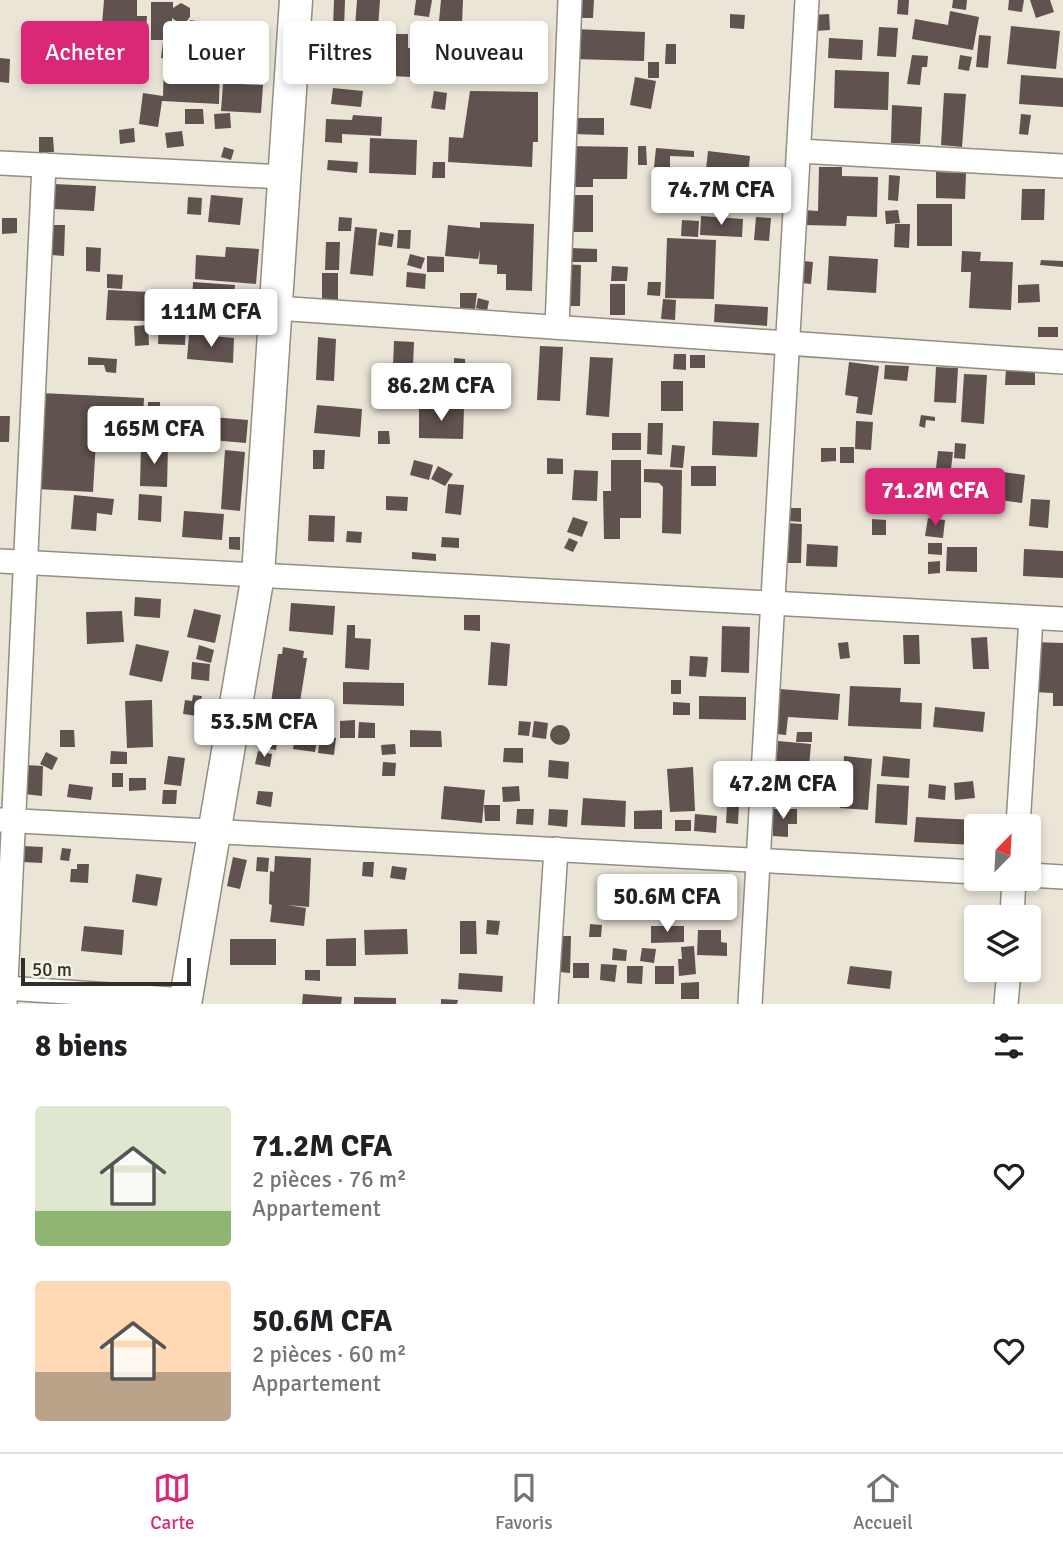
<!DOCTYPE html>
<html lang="fr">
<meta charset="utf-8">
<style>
:root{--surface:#fff;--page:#f6f6f6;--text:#202124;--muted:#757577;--line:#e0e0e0;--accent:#db2777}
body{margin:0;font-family:Signika,sans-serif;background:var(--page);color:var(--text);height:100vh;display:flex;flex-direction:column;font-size:26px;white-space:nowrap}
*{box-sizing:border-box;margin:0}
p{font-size:23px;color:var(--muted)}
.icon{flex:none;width:38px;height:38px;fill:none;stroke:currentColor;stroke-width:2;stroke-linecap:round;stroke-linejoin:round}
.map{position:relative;height:1004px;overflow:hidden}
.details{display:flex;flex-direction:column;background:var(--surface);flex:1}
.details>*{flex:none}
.guide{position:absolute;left:21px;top:21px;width:700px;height:63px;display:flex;gap:14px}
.needle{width:46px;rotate:24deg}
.tools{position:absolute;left:964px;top:814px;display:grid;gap:14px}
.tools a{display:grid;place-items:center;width:77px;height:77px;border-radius:7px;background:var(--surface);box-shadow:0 4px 10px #0003;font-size:35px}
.scale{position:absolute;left:21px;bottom:18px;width:170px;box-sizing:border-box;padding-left:7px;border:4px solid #312f29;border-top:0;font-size:19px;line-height:24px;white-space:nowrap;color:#312f29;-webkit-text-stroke:5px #f7f3e4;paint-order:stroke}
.price{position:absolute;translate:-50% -60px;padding:0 16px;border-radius:7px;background:#fff;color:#222;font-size:23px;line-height:46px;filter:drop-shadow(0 2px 4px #0008)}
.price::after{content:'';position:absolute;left:50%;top:42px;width:21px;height:16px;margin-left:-10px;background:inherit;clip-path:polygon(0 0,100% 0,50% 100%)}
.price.current{background:var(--accent);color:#fff}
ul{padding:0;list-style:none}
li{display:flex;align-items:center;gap:21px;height:175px;padding:0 35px}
li span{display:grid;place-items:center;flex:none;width:196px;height:140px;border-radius:7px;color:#555}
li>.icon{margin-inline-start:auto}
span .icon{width:84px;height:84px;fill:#fffc;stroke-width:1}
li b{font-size:30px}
h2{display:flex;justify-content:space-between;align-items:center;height:84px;padding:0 35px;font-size:30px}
.pill{padding:0 24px;border-radius:7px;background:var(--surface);box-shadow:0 4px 10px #0003;font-size:24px;line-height:63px}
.pill.current{background:var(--accent);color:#fff}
.menu{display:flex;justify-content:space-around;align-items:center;height:98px;border-top:2px solid var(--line);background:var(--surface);font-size:19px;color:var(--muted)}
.menu a{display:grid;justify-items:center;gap:4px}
.menu .current{color:var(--accent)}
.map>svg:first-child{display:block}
</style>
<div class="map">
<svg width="1063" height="1004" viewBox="0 0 1063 1004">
<rect width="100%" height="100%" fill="#eae5d7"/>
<g fill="#60524e">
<path d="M104,0H137V16H147L145,41L101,37Z"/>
<path d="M334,0H345L344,29L333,28Z"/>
<path d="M357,0H380L378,29L355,27Z"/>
<path d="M416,0H432L429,17L414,15Z"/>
<path d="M441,0H463L462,23L439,21Z"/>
<path d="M575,0H594L593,18H575Z"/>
<path d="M898,0H909L908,15L897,14Z"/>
<path d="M953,0H967L966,10L952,8Z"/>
<path d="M1009,0H1024L1022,12L1008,10Z"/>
<path d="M1030,0H1050L1054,12L1036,18Z"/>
<path d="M151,2H173V8L181,3L190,8V17L186,22L179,23L172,18V40H151Z"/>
<path d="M950,11L979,17L973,50L912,39L915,19L948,25Z"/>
<path d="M730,14L745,15L744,29L730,28Z"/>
<path d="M829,14L830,30L815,31L813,15Z"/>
<path d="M190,20L228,26L224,52L186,45Z"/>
<path d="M463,23L511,27L510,47L461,43Z"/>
<path d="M1011,26L1060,31L1056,69L1007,64Z"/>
<path d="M879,27L898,28L896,57L877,56Z"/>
<path d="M513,28H524V44L513,43Z"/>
<path d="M574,29L645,32L644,61L573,59Z"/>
<path d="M392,34H408V48L435,49L434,78L390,76Z"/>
<path d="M256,35L267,36L266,51L254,50Z"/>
<path d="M979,35L991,36L988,68L976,67Z"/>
<path d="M829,38L863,40L862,60L828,58Z"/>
<path d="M361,39L374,40L372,68L338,65L340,45L361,47Z"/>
<path d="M163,42L177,44L176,60L161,58Z"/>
<path d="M666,44H676V64H665Z"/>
<path d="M22,49L60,51L59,77L21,75Z"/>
<path d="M912,55L928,56L927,67H922L920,85L907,84Z"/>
<path d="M960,55L972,57L969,71L958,69Z"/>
<path d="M0,58L10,59L9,83L0,82Z"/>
<path d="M164,61L220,64L219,104L162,101L158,127L139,124L143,93L163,96Z"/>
<path d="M130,62L143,66L139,80L126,75Z"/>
<rect x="648" y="62" width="11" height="16"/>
<path d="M835,70L889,72L888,110L834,108Z"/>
<path d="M1021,75L1063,78V107L1019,104Z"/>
<path d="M635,77L656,81L651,109L630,105Z"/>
<path d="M223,83L263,85L261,113L221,111Z"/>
<path d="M333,88L363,91L361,107L331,104Z"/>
<path d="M434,91L447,93L445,110L431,108Z"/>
<path d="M470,91L538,92V142H533L532,167L448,162L449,137L463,138Z"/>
<path d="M944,93L966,94L962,147L941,145Z"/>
<path d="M892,105L922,107L920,144L891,143Z"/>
<path d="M185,109H203L204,124H185Z"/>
<path d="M230,113L231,128L215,129L214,114Z"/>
<path d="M1021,114L1031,115L1028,135L1019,134Z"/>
<path d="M353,115L382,117L381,136L342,134V143L325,142L326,119L352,120Z"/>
<path d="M574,118H604V135L574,134Z"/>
<path d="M134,128L135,142L120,144L119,130Z"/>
<path d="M182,131L184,146L167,148L165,133Z"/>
<path d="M39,137H53L54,152H39Z"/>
<path d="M370,138L417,140L416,175L369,173Z"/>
<path d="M566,146L628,147L627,179H593V187H565Z"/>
<path d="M638,146H646L647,165H638Z"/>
<path d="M224,147L234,150L231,160L221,157Z"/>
<path d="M656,148L694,151V157L670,156V168L654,167Z"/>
<path d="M708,151L750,156L747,184L705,179Z"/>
<path d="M328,160L358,162L357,173L327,170Z"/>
<path d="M433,162H445V178H432Z"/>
<path d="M819,167H842V176L878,177L877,217L847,216L846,226L803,225L804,210L818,211Z"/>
<path d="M936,172L966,173L965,199L936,198Z"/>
<path d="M889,175L900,176L898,201L888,200Z"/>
<path d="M54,184L96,186L94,211L53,209Z"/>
<path d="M1022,189H1045L1044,220H1021Z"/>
<rect x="712" y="191" width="14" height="15"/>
<path d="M211,195L243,198L240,225L208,222Z"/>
<rect x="562" y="195" width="31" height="37"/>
<path d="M188,197L202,198L201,215L187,214Z"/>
<rect x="917" y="204" width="35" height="42"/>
<path d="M898,210L900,223L886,224L885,211Z"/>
<path d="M701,216L743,219L742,237L700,235Z"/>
<path d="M339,217L352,218L351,231H338Z"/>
<path d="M756,217L771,218L769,241L754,240Z"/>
<path d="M2,218H17V233L2,234Z"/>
<path d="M682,220L699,221L698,237L681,236Z"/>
<path d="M480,222L534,224L532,291L506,290V274H497V265L479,264L480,250L478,259L445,256L448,225L480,228Z"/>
<path d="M895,224H910L909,248L894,247Z"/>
<path d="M52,225H65L64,256L51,255Z"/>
<path d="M355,227L377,229L373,276L350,274Z"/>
<path d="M398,230H411L410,249L397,248Z"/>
<path d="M380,232L394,234L392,247L378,245Z"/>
<path d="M667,238L716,240L714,299L665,298Z"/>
<path d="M326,242H340L339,270H325Z"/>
<path d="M86,247L101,248L100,272L86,271Z"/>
<path d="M226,247L259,249L256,284L195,279L196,255L225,257Z"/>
<path d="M570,248L597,249V262H570Z"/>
<path d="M962,251L981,252L980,261L1013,262L1011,310L969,308L971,272H961Z"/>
<path d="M410,254L425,258L421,269L407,265Z"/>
<path d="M427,256L444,257V272H427Z"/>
<path d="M829,256L878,259L876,293L827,290Z"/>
<path d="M1041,260L1063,261V267L1040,265Z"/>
<path d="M803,261L813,262L811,284L801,283Z"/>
<path d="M558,264L581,265L580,306H557Z"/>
<path d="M612,266L628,267L627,281H611Z"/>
<path d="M407,272L426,274L425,289L406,287Z"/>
<rect x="322" y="273" width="16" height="28"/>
<path d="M107,274L123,275L122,289L107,288Z"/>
<path d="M193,282L235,285L233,307L192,304Z"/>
<path d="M648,282H661L660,296L647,295Z"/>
<rect x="610" y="284" width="15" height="31"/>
<path d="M1039,284L1040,302L1018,303V285Z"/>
<path d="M108,290L149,292L148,321L106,320Z"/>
<path d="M460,293H477L475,309L460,308Z"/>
<path d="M160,298L187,299L185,345L158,344Z"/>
<path d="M478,298L489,301L487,311L476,308Z"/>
<path d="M663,299L676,300L675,320L661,319Z"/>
<path d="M715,304L768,307L767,326L714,322Z"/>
<path d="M148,325L149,345L135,346L134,326Z"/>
<rect x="1038" y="327" width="20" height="10"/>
<path d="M189,334L234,338L233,363L187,359Z"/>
<path d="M318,337L336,339L334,381L316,380Z"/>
<path d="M394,341L414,342L413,366H393Z"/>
<path d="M540,346L563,347L560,401L537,400Z"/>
<path d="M674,354H686V370L673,369Z"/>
<rect x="690" y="355" width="15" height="13"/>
<path d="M88,357L117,359L116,373L106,372L104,365H88Z"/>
<path d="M590,357L613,358L609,417L586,415Z"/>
<path d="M454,358L465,359L466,376H454Z"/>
<path d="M849,362L879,366L872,415L856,413L858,397L845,395Z"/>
<path d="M885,365L909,366L907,381L884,379Z"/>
<path d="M936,367L958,368L956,403L934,402Z"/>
<path d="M1006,369H1035V385H1005Z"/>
<path d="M964,374L987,375L984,424L961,422Z"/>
<rect x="661" y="381" width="22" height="30"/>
<rect x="429" y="384" width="12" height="14"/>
<path d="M41,393L144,398L142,442L96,440L93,492L37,489Z"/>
<rect x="148" y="402" width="12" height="16"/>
<path d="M317,405L362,409L360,437L314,433Z"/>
<path d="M419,406L464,408L463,439L419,438Z"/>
<path d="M189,415L248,420L246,443L188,438Z"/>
<path d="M921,415L935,417V421L926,420L925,428L919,426Z"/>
<path d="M0,416H10L9,442H0Z"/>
<path d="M713,421L759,423L757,457L712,455Z"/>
<path d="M856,421L873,422L871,450L855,449Z"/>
<path d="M648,423H663L662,455L647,454Z"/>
<path d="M378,431H389L390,444H378Z"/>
<rect x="612" y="433" width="29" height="17"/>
<path d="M955,443L966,444L965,459L954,458Z"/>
<path d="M672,445L685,446L683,468L670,467Z"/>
<path d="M141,446L168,447L167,487L140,486Z"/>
<rect x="840" y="447" width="14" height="16"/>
<path d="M821,448H836V461L821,462Z"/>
<path d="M225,450L245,452L240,511L221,509Z"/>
<path d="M313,450H325L324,469H313Z"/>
<path d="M938,451L953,452L951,469L936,468Z"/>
<path d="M547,458L563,459V474H547Z"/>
<path d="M414,460L433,465L429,480L410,475Z"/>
<path d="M611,460H641V518H620V539H604L603,491H611Z"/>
<path d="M438,466L453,474L445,486L431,479Z"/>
<rect x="691" y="466" width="25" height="20"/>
<path d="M644,469L682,470L681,534L662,533L663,487L659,483L644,482Z"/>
<path d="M574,470L598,471L597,501L572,500Z"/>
<path d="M995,471L1025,475L1022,503L992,499Z"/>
<path d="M937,474L951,476L949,486L936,484Z"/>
<path d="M448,484L464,485L461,515L445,513Z"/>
<path d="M139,494L162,496L161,522L138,520Z"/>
<path d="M933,494H945V506L933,505Z"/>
<path d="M74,495L114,499L112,515L97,513L96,531L71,529Z"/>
<rect x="873" y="495" width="16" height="15"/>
<path d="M386,496L408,497L407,511L386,510Z"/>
<path d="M1031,499L1050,500L1048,528L1029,526Z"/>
<path d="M789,508H801V522L789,521Z"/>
<path d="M184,511L224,514L222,540L182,537Z"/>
<path d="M309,515L335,516L334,542L308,541Z"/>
<path d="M573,517L588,522L582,537L567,532Z"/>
<path d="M928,518L945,520L943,538L925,536Z"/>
<path d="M872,519L886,520V535H872Z"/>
<path d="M787,523L802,524L801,563H786Z"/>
<path d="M347,531L362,532L361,543L346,542Z"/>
<path d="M229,537H240V550L229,549Z"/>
<path d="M442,537L459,538V548L441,547Z"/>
<path d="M569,538L578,542L573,552L564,548Z"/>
<path d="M928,543H942V555L928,554Z"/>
<path d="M807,544L838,546L837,567L806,566Z"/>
<path d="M947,547H977V572L946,571Z"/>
<path d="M1024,549L1063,551V578L1023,576Z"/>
<path d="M412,552L436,554V561L412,559Z"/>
<path d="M940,561V573L928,574V562Z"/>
<path d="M135,597L161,599L160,618L134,616Z"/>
<path d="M291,603L335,606L333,635L289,631Z"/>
<path d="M194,609L221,615L215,643L187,637Z"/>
<path d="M122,611L124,642L87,644L86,612Z"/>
<path d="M464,615H480V631L464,630Z"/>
<path d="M347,625H355V638L371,639L369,670L345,668Z"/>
<path d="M722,626L750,627L749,673L721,672Z"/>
<path d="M903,635H919L920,664H904Z"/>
<path d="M987,637L989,669H973L971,638Z"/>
<path d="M491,642L510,644L507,686L488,685Z"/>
<path d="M848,642L850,658L840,659L838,643Z"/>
<path d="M1034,642L1063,643V706H1053V693L1033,692Z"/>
<path d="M136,644L169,651L162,682L129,675Z"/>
<path d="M199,645L214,650L211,663L196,659Z"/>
<path d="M283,647L304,651L303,658H307L299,708L271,703L278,654H282Z"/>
<path d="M690,656L708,657L706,677L689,676Z"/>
<path d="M192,662L210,664L209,681L191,679Z"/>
<rect x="671" y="680" width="10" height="14"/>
<path d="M343,682L404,683V706L343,704Z"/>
<path d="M850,686L901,688L900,702L922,703L921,729L848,726Z"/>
<path d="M780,689L840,694L838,720L788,717L786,735L776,734Z"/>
<path d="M193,695L202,696L198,716L183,714L185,700L192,701Z"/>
<path d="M699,696L746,697V720L699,719Z"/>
<path d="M152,700L153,747L127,748L125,701Z"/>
<path d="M673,702L690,703V715H673Z"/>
<path d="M935,707L985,712L983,732L933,727Z"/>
<path d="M355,720V738H340V721Z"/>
<path d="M255,721L280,725L276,750L260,747L262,734L253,733Z"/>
<path d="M519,721L531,722L529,736L518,735Z"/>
<path d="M534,721L548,723L546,739L532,737Z"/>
<path d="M359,722L375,723V738H358Z"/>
<circle cx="560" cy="735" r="10"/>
<path d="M60,730H74L75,747H60Z"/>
<path d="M296,730L318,733L315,752L293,749Z"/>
<path d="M410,730L441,731L442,747H410Z"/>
<path d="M797,732H812V742H796Z"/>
<path d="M320,736L336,738L334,755L318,753Z"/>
<path d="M778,741L811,744L809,767L788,765L787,784L775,782Z"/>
<path d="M395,744L396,754L382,755L381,745Z"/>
<path d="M504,748H523V763L503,762Z"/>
<path d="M111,751L127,752V764H110Z"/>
<path d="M258,751L272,754L270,767L255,764Z"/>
<path d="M46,752L58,758L52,770L40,764Z"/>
<path d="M168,756L185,758L181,786L164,784Z"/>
<path d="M844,756L872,759L868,810L840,808Z"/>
<path d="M883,756L910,759L909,778L881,776Z"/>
<path d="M549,760L569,762L568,779L548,777Z"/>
<path d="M383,762L396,763L395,776H382Z"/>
<path d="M26,765L43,766L42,796L24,794Z"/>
<path d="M693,767L695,811L670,812L667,769Z"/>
<rect x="112" y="773" width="11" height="14"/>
<path d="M129,778H146V790L129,791Z"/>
<path d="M973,781L975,798L955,800L954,783Z"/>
<path d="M69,784L93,787L91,800L67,797Z"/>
<path d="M877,784L909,786L907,825L875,823Z"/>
<path d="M929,784L946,786L945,800L928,798Z"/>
<path d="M444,786L485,790L482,823L441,819Z"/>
<path d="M519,786L520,801L503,802L502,787Z"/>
<path d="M163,790H177L176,804H162Z"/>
<path d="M258,791L273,792L271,807L256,804Z"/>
<path d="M583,798L626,801L625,827L581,825Z"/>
<path d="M727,804H739L738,824L726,823Z"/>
<path d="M484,805H500V821H485Z"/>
<path d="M517,809H534L533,825L516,824Z"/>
<path d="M549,809L568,810L567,827L548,825Z"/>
<path d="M773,809H797V824H788V837L773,836Z"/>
<path d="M662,810V829H634V811Z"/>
<path d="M695,814L717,816L716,833L694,831Z"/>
<path d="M916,817L975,820L974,845L914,842Z"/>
<rect x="675" y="820" width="16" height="11"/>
<path d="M22,846L43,847L42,863L21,862Z"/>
<path d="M62,848L71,849L69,861L60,860Z"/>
<path d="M275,856L311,858L309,907L287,905L306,908L304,926L270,922L272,905L269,904L270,871L274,872Z"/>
<path d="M233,857L247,860L240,889L227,886Z"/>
<path d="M257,857L269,858L268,872L256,871Z"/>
<path d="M363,862H374L373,877L362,876Z"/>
<path d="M77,864H89L88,883L70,882L71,869H77Z"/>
<path d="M392,866L407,868L405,880L390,878Z"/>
<path d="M136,874L162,878L157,906L132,902Z"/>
<path d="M487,920L500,921L498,935L486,934Z"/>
<path d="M460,921H476L477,954H460Z"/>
<path d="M590,924L602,925L601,937H589Z"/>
<path d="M84,926L124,930L122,955L81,951Z"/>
<path d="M651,926H684V942L651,943Z"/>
<path d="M407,929L408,954L365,955L364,930Z"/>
<path d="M698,930H721V942L727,943V956L697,955Z"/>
<path d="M561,936H571L570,973L560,972Z"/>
<path d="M356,938V966H326V939Z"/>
<rect x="230" y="939" width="46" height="26"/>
<path d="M694,946L696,974L679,976L678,959H682L681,947Z"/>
<path d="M613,948L627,950L626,961L612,960Z"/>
<path d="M642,948L656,949L654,963L640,961Z"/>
<rect x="573" y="963" width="16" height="15"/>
<path d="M601,964L617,965L615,982L600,980Z"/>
<path d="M627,966H643L642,984L627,983Z"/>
<rect x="655" y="966" width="19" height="18"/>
<path d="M850,966L892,971L890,989L847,984Z"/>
<path d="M305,970H320V981L305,980Z"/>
<path d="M459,973L503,976L502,992L458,989Z"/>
<path d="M699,982V999H681V983Z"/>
<path d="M303,994L342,997L341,1004H302Z"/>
<path d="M354,997L396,998V1004H354Z"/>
<path d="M441,999L458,1000L457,1004H441Z"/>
</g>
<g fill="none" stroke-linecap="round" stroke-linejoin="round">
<g stroke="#928e81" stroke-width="26">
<g id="street">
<path d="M799,151L1063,166"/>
<path d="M0,163L284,177"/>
<path d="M276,308L1063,362"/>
<path d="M557,327L570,0"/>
<path d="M0,561L1063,619"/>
<path d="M0,820L976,872"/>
<path d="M1018,826L1031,618"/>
<path d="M1029,875L1063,877"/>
<path d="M1012,917L1014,878"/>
<path d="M6,988L186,1000"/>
<path d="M5,1004L44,165"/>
<path d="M546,1004L556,849"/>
<path d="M750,1004L807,0"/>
<path d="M1006,1004L1009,970"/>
</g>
</g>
<g stroke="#928e81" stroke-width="35">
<path id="secondary" d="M185,1004L258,575L296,0"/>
</g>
<use href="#street" stroke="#fff" stroke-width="23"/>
<use href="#secondary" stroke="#fff" stroke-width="32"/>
</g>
</svg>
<div class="tools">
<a><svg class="needle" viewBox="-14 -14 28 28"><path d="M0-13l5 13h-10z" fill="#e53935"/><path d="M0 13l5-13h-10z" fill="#757577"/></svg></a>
<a><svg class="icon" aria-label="layers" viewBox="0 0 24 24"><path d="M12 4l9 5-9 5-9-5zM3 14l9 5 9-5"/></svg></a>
</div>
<div class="scale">50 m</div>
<b class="price" style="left:721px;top:227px">74.7M CFA</b>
<b class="price" style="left:211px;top:349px">111M CFA</b>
<b class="price" style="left:441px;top:423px">86.2M CFA</b>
<b class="price" style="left:154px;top:466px">165M CFA</b>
<b class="price current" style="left:935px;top:528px">71.2M CFA</b>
<b class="price" style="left:264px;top:759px">53.5M CFA</b>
<b class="price" style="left:783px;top:821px">47.2M CFA</b>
<b class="price" style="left:667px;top:934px">50.6M CFA</b>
<div class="guide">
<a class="pill current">Acheter</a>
<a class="pill">Louer</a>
<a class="pill">Filtres</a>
<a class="pill">Nouveau</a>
</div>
</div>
<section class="details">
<h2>8 biens<svg class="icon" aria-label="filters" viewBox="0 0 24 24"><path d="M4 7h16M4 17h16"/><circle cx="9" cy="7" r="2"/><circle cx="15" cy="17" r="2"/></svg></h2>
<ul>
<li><span style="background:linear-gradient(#dfe7d0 75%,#8fb573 0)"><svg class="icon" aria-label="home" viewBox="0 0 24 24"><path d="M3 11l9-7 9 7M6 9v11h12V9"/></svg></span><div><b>71.2M CFA</b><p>2 pièces · 76 m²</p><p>Appartement</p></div><svg class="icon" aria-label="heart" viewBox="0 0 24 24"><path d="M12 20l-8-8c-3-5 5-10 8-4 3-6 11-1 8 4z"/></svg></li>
<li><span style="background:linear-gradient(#ffd9b3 65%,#b9a48a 0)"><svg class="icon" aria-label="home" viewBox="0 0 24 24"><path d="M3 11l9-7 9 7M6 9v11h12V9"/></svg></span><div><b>50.6M CFA</b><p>2 pièces · 60 m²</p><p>Appartement</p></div><svg class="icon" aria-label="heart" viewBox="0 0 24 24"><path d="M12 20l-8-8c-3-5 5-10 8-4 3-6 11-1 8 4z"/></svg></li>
</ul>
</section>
<nav class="menu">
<a class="current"><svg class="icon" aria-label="map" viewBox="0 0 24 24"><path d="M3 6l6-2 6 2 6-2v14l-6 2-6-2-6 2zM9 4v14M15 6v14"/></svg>Carte</a>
<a><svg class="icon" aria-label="saved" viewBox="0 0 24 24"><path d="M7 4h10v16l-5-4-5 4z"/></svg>Favoris</a>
<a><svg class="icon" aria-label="home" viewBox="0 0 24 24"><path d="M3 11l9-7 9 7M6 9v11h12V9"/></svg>Accueil</a>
</nav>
